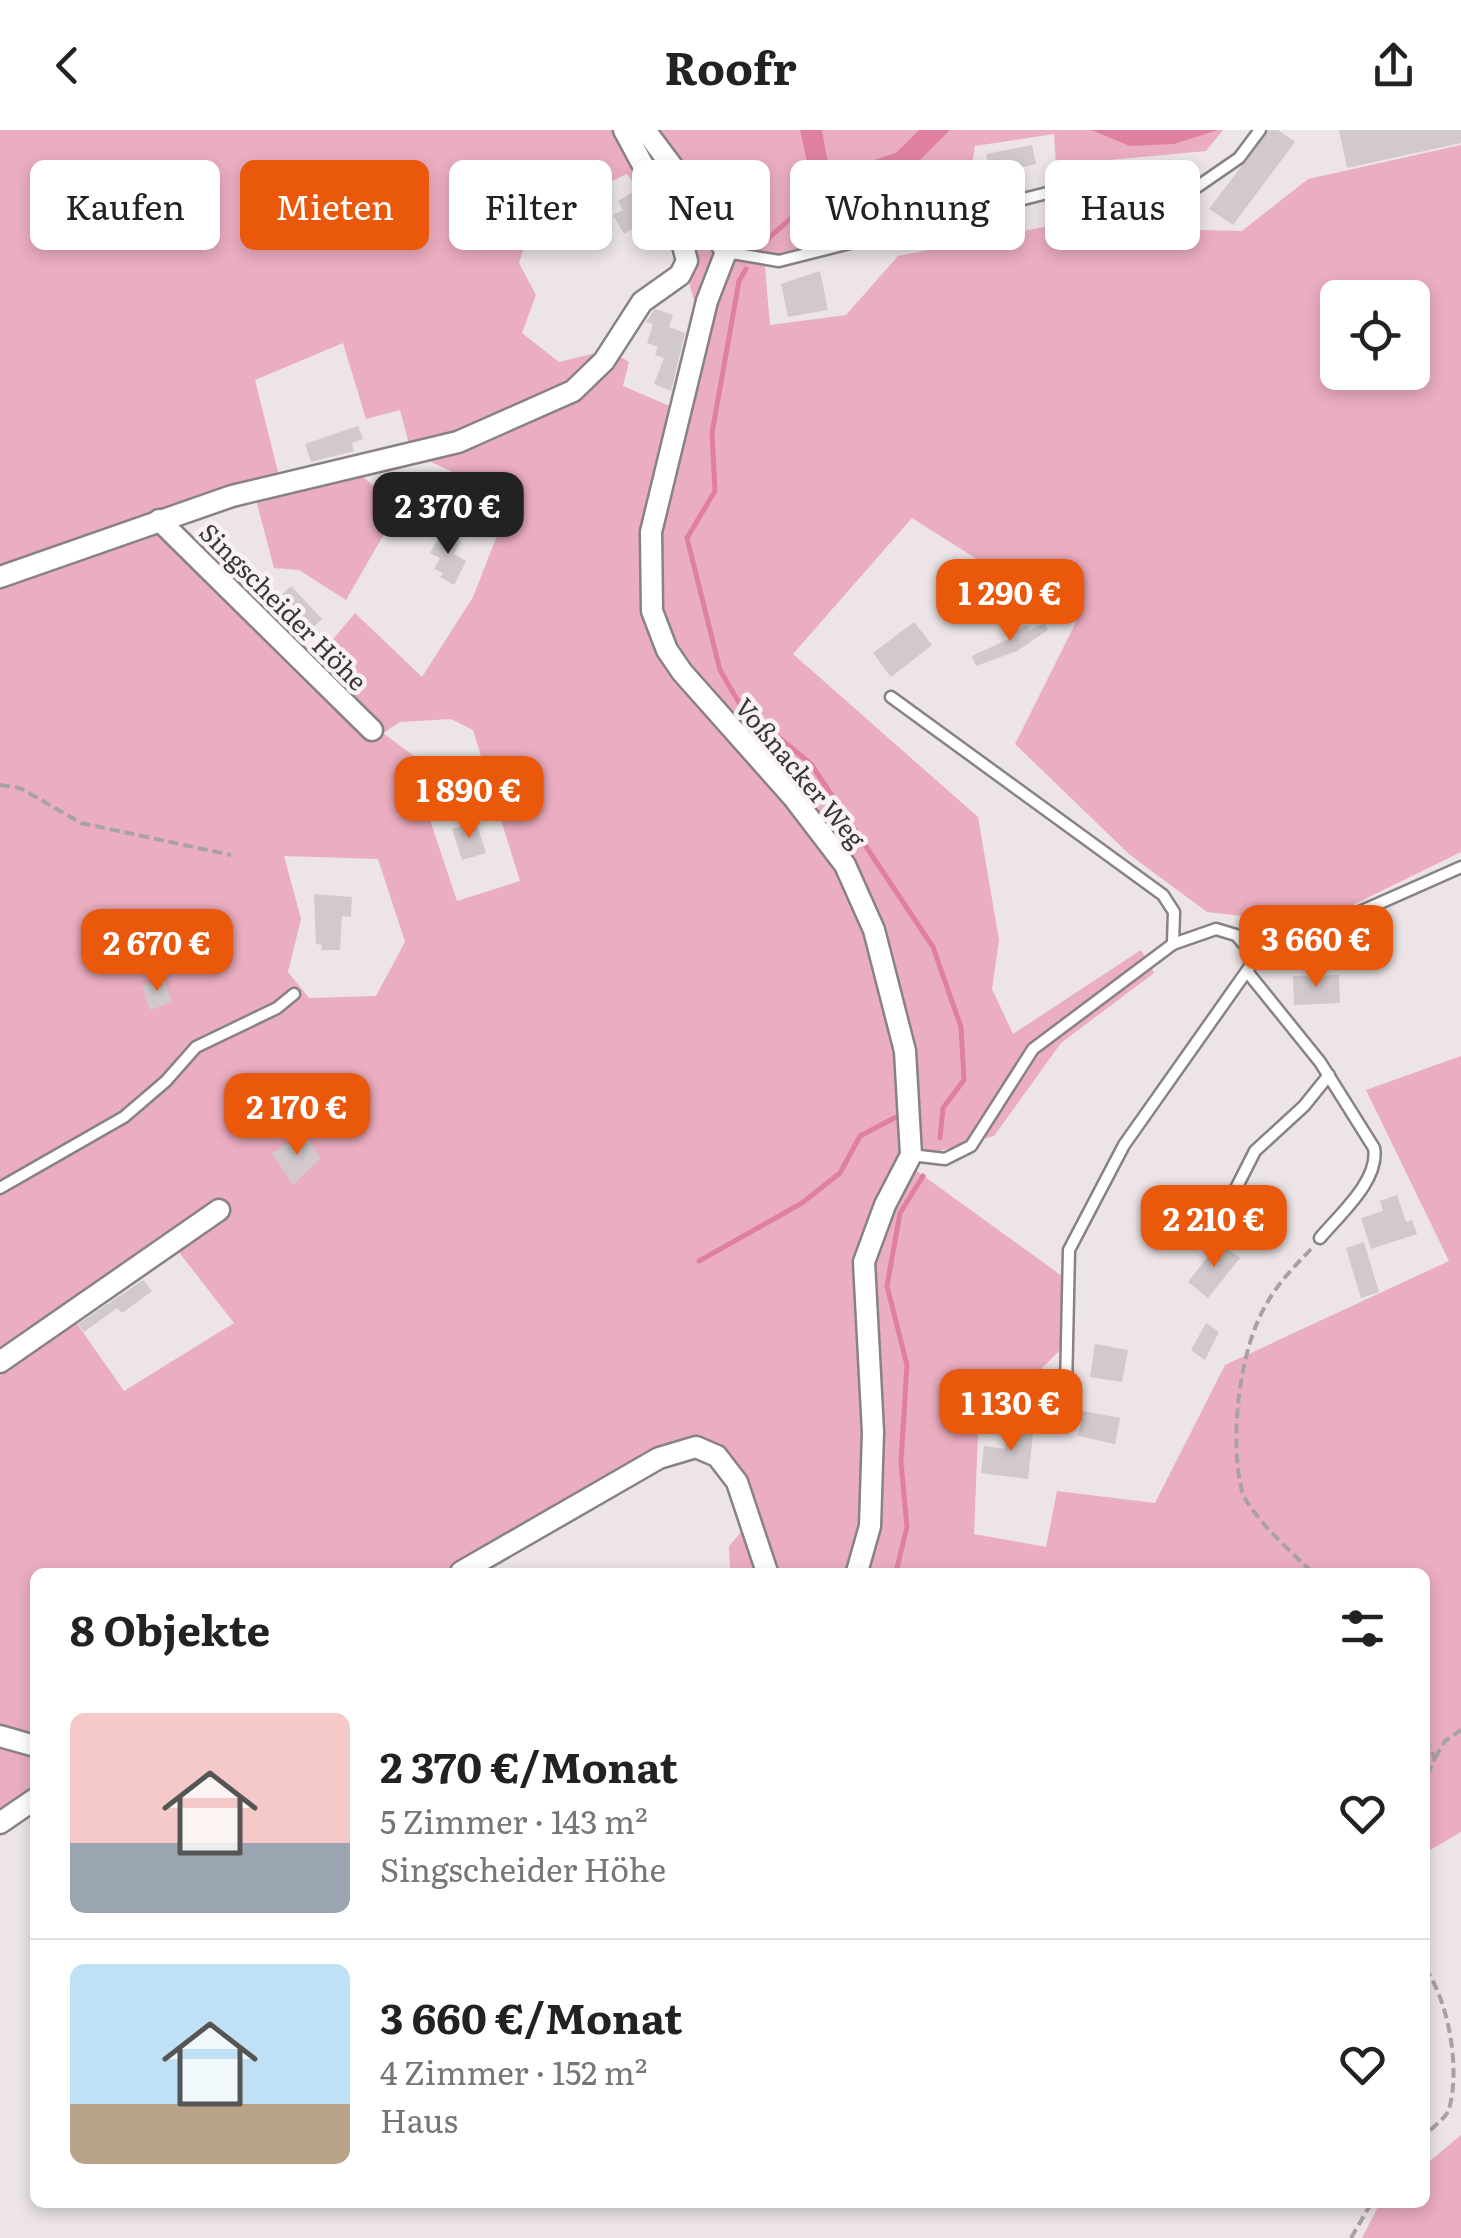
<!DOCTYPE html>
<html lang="de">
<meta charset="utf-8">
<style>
:root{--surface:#fff;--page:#f6f6f6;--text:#222;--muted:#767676;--line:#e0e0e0;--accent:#ea580c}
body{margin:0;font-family:Literata,serif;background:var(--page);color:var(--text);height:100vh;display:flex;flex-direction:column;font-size:38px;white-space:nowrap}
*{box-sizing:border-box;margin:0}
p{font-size:32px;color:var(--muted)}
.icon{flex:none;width:55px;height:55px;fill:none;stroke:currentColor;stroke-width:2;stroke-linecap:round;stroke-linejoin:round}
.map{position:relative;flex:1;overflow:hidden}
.sheet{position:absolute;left:30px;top:1438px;width:1400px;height:640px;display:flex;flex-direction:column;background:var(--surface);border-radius:15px;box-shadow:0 5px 15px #0003}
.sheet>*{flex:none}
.hud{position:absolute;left:30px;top:30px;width:1402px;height:90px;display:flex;gap:20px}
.controls{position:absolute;left:1320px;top:150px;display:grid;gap:20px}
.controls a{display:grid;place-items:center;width:110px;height:110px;border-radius:15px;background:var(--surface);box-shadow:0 5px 15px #0003;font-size:50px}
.price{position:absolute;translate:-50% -85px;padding:0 22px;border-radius:20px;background:var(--accent);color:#fff;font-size:32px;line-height:65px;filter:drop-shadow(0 2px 5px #0008)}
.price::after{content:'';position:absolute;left:50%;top:60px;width:30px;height:22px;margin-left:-15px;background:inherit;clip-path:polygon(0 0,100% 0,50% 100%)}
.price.active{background:#222;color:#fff}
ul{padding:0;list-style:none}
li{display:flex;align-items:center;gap:30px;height:250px;padding:0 40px}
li+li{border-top:2px solid var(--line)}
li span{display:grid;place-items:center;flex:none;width:280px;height:200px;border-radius:15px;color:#555}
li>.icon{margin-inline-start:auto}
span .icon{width:120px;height:120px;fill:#fffc;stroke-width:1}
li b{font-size:42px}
h2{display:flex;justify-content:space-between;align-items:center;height:120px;padding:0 40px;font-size:42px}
.pill{padding:0 35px;border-radius:15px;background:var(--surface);box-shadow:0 5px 15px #0003;font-size:35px;line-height:90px}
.pill.active{background:var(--accent);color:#fff}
header{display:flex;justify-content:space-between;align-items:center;height:130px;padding:0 40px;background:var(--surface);font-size:45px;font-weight:700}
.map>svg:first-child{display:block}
</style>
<header><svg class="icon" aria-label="back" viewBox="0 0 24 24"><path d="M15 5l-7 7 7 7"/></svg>Roofr<svg class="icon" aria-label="share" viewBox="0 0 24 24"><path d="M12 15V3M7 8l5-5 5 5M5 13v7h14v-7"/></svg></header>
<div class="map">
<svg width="1461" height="2108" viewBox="0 0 1461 2108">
<rect width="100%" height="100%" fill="#ece4e6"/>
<g fill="#ebadc0" fill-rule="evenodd">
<path d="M0,0H800L817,73L841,61L832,54L822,0H1223L1206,21L1056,35L1054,4L975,16L967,64L797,122L764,126L770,195L846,185L898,126L1048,96L1242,101L1308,49L1461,15V722L1271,815L1243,786L1207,782L1130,725L1015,614L1076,492L912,388L793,524L978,687L999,810L992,859L1013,904L1141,820L1154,843L1061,913L994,1006L903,1031L1066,1149L1064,1216L978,1303L974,1404L1046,1417L1057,1361L1155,1373L1225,1235L1449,1131L1366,960L1461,926V1702L1425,1723V1442H730L729,1416L756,1385L704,1316L452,1442H35V1611L0,1600ZM627,44L680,121L700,191L679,280L623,256L629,232L608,220L559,232L522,203L536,165L519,133L534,87ZM1338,168H1412V242H1338ZM343,213L366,289L400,280L413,329L421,327L511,370L473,467L422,547L355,483L312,534L178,394L255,366L274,438L299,440L346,470L399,378L362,346L356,332L280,350L255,250ZM451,589L473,600L520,751L457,771L427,681L442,647L383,603L400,592ZM284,726L378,729L405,812L376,866L309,868L288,842L301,789ZM164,1103L234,1193L124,1261L64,1175Z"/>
<path d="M0,1611L35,1621V1662L0,1688Z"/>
<path d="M1461,2005V2108H1362L1380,2073L1425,2072V2035Z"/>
</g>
<g fill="#df80a0">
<path d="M800,0H822L832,54L841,61L868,32L896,23L919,0H950L874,76L826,77L815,69Z"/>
<path d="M1091,0H1218L1174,14L1130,16Z"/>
</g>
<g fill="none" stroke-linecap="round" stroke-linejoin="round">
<g stroke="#df80a0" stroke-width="5">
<path d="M761,115L818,64"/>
<path d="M746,139L739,151L712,303L715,361L687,408L720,540L741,576L811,634L933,817L961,897L964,950L943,978L940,1008"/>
<path d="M699,1131L802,1073L840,1043L860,1006L900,985"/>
<path d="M896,1442L907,1397L901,1332L907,1235L887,1156L900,1083L923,1046"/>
</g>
</g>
<g fill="#d1c9cb">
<path d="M1269,0H1278L1295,12L1233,95L1209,79Z"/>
<path d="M1339,0H1461V13L1347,38Z"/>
<path d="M1032,15L1036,34L990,44L986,24Z"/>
<path d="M637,60L653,87L624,104L613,85L623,80L618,71Z"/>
<path d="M1128,69L1184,70L1183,84L1127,81Z"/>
<path d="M820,141L828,180L788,187L781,154Z"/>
<path d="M655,179L673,185L669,197L685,203L671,261L654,254L664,228L655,225L658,217L647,213L653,194L646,192Z"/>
<path d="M358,296L363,309L352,313L354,321L311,332L305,314Z"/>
<path d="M399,343L419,352L409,373L390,364Z"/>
<path d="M443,400L461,410L454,424L466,431L454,455L440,447L443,443L434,439L440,428L430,423Z"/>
<path d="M291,456L322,489L306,504L275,472Z"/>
<path d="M914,492L932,515L891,547L873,523Z"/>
<path d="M1045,493L1048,500L1017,521L976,536L972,526L1011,508L1009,504L1027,495L1030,500Z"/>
<path d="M476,692L486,723L462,730L452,699Z"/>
<path d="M314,764L352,767L351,787L342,786L340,820H321L322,815L316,814Z"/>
<path d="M137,802L142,826L113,831L108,807Z"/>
<path d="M1339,845L1340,873L1294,875L1293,846Z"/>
<path d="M164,849L172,872L150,880L142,856Z"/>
<path d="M303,1002L321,1028L293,1055L272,1024Z"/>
<path d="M1397,1065L1406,1092L1412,1090L1417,1104L1371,1119L1361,1088L1383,1081L1380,1071Z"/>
<path d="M1219,1112L1240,1128L1208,1168L1188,1152Z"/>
<path d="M1364,1112L1379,1162L1361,1168L1346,1118Z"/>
<path d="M143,1150L152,1161L122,1183L117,1178L84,1202L78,1194Z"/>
<path d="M1206,1193L1219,1202L1205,1230L1191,1220Z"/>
<path d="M1095,1214L1128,1220L1122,1252L1090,1247Z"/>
<path d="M1083,1281L1120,1288L1115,1314L1078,1306Z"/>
<path d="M1008,1293L1034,1296L1028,1349L981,1343L984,1316L1005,1319Z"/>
</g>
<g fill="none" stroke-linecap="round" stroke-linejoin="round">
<g stroke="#898284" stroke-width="15">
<g id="lane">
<path d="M726,122L779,131L1055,61L1194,59L1239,28L1260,0"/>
<path d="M891,567L1163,765L1174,782L1173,814"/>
<path d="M1249,844L1320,932L1374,1018C1380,1050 1339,1085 1320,1108"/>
<path d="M911,1025L945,1029L971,1016L1033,919L1173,814L1216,799L1236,805L1256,828"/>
<path d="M0,1058L124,987L166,951L196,917L277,878L294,864"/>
<path d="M1217,1096L1255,1021L1304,976L1329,945"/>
<path d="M1066,1259L1069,1120L1124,1015L1256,828L1461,737"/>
</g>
</g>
<g stroke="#898284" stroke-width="25">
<g id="street">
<path d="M645,0L687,56L726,122L707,171L651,402L652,481L667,520L682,542L793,667L845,735L874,800L905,921L911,1025L885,1075L864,1132L873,1302L870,1396L857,1442"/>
<path d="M159,390L372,600"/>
<path d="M0,447L232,366L458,312L573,261L604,231L642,172L680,145L687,131L680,104L624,0"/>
<path d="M0,1232L219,1080"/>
<path d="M461,1442L659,1328L696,1317L717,1326L737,1352L767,1442"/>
<path d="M0,1606L35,1616"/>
<path d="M0,1693L35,1669"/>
</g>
</g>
<g stroke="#a8a2a3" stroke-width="4" stroke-dasharray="10 5" stroke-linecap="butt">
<path d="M0,655L20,658L81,693L231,725"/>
<path d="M1311,1119C1295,1136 1278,1153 1267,1173C1239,1219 1229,1309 1242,1361C1248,1383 1295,1426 1312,1442"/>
<path d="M1425,1609L1435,1628L1425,1650"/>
<path d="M1435,1628L1445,1611L1461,1600"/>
<path d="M1425,1838C1450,1873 1461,1944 1448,1982C1442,1991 1432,1998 1425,2005"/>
<path d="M1351,2108L1372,2072"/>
</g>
<use href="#lane" stroke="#fff" stroke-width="10"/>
<use href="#street" stroke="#fff" stroke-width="20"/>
</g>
<g text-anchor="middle" stroke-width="9" stroke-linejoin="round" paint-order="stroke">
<g font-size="25" fill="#393637" stroke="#f9f1f3">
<text transform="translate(283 477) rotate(45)" y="9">Singscheider Höhe</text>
<text transform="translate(800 643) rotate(50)" y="9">Voßnacker Weg</text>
</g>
</g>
</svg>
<div class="controls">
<a><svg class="icon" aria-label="locate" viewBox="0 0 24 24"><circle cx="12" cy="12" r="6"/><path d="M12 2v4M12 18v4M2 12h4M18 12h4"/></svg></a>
</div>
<b class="price active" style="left:448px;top:427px">2 370 €</b>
<b class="price" style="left:1010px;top:514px">1 290 €</b>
<b class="price" style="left:469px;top:711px">1 890 €</b>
<b class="price" style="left:1316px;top:860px">3 660 €</b>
<b class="price" style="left:157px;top:864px">2 670 €</b>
<b class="price" style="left:297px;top:1028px">2 170 €</b>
<b class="price" style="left:1214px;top:1140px">2 210 €</b>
<b class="price" style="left:1011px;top:1324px">1 130 €</b>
<div class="hud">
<a class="pill">Kaufen</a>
<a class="pill active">Mieten</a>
<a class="pill">Filter</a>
<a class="pill">Neu</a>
<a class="pill">Wohnung</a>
<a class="pill">Haus</a>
</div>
<section class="sheet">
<h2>8 Objekte<svg class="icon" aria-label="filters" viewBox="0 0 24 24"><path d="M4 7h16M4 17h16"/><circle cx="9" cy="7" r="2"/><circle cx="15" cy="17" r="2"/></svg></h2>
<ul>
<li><span style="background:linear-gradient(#f6c9c9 65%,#9aa5b1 0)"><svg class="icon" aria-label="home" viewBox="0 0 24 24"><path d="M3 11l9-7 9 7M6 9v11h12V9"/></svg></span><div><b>2 370 €/Monat</b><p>5 Zimmer · 143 m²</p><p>Singscheider Höhe</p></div><svg class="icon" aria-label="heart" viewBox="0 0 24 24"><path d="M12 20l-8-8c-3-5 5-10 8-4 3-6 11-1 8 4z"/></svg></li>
<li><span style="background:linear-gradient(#bfe0f5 70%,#b9a48a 0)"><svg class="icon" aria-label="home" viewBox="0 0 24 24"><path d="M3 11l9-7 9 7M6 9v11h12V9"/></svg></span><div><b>3 660 €/Monat</b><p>4 Zimmer · 152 m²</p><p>Haus</p></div><svg class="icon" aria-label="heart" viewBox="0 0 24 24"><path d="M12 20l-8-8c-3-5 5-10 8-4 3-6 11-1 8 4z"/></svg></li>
</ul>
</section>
</div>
